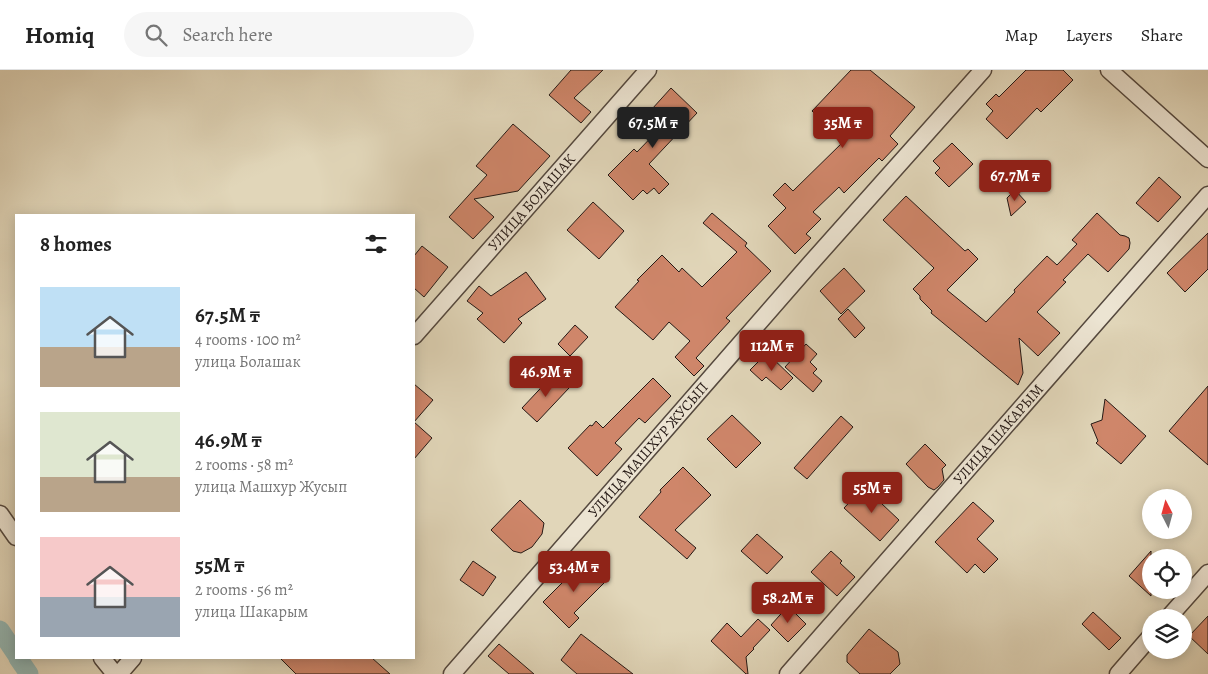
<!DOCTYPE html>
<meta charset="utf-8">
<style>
:root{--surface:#fff;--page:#f6f6f6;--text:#222;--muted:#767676;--line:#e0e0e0;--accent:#8f2418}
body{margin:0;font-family:Alegreya,serif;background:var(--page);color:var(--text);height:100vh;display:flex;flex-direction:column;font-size:19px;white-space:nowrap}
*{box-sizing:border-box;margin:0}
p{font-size:16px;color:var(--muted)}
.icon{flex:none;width:28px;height:28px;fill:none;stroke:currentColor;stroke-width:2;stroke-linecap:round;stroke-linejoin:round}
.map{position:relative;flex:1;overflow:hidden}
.details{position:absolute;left:15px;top:144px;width:400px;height:445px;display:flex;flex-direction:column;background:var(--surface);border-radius:0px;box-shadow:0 2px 12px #0003}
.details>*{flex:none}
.needle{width:32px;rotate:354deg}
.tools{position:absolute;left:1142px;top:419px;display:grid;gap:10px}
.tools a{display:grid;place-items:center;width:50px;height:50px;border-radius:50%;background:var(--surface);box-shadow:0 2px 12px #0003;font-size:25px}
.price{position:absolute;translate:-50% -42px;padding:0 11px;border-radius:5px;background:var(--accent);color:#fff;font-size:16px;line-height:32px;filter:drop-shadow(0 1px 2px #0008)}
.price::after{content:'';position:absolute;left:50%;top:30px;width:15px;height:11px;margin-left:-8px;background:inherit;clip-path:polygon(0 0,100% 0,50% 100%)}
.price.selected{background:#222;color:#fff}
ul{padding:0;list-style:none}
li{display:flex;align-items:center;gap:15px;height:125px;padding:0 25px}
li span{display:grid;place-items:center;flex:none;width:140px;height:100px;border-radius:0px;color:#555}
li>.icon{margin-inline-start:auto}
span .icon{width:60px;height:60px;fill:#fffc;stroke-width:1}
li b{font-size:21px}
h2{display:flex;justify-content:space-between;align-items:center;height:60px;padding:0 25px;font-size:21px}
header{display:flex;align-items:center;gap:30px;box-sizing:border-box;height:70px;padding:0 25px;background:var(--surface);border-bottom:1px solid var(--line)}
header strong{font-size:24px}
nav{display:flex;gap:28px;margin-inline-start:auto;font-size:18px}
.search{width:350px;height:45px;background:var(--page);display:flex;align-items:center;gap:12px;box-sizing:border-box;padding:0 18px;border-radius:28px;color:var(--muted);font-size:19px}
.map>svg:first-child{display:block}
</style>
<header>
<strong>Homiq</strong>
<div class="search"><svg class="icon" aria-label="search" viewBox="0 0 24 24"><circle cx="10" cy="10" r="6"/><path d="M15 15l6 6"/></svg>Search here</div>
<nav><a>Map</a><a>Layers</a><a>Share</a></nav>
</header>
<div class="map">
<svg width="1208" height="604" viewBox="0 0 1208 604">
<rect width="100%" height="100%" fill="#e1d6b9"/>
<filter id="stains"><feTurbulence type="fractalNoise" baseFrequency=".004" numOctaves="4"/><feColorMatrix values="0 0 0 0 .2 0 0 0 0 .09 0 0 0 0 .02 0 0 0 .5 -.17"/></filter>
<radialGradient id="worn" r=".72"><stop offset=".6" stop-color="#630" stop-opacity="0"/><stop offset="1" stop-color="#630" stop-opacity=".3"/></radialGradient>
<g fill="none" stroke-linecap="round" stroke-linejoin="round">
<g stroke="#95b8b4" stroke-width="19">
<path d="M0,560L16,584"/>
<path d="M18,588L29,604"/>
</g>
</g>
<g fill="#cf866a" stroke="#251915">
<path d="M571,0H603L574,28L591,42L581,53L549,25Z"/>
<path d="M851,0H870L915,37L890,66L898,74L882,91L879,88L844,123L839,117L813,142L821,149L806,164L811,168L795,184L768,156L786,138L773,125L785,113L793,121L844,71L812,41Z"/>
<path d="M1026,0H1063L1073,10L1041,42L1037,38L1007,69L986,49L993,41L986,34L996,24L999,27Z"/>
<path d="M671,18L697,43L649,94L669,114L659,124L654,118L647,124L643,120L633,130L608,105L634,79L637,82L666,52L652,39Z"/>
<path d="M513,54L550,86L518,121L474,129L494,147L473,169L449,147L487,105L476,96Z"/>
<path d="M952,73L973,94L949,117L935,103L940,98L933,91Z"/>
<path d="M1159,107L1181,127L1158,152L1136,133Z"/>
<path d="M1015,120L1026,132L1011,146L1007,128Z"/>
<path d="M906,126L965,181L968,179L978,189L947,220L986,252L1015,222L1014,220L1047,186L1057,195L1077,174L1072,170L1097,143L1120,165L1125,166L1129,168L1130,173L1129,179L1108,202L1088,184L1063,210L1066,212L1037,242L1060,263L1038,286L1019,268L1023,303L1018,315L931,243L932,241L920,229V226L913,219L934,198L883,150Z"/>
<path d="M593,132L624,161L599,189L567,160Z"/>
<path d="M712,143L747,173L745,176L771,201L726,248L730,251L696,288L704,296L694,306L675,287L690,271L669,252L653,270L615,237L639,211L637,210L662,185L679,202L682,198L702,217L737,182L703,153Z"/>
<path d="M1208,163V199L1185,222L1167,203Z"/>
<path d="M422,176L448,197L424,227L414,218V186Z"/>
<path d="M844,198L865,221L841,244L820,221Z"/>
<path d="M526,202L546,229L518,249L522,253L504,273L477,249L483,243L467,231L479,216L491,226Z"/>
<path d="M848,239L865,258L855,268L838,249Z"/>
<path d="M575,255L588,267L570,286L558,274Z"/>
<path d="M806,274L817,284L810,292L817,299L813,303L822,311L813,322L785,297Z"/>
<path d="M767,283L793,308L781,320L766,307L762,311L750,300Z"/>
<path d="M554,304L569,318L537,352L522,338Z"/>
<path d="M653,308L671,326L645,353L639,348L615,373L622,379L597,406L568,378L590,355L592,356L596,351L603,358Z"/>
<path d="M414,314L433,330L414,352L432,368L414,389Z"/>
<path d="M1208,316V395L1169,361Z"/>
<path d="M1105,329L1146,366L1121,394L1096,373L1098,371L1091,354L1102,350Z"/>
<path d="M732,345L761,373L736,398L707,369Z"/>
<path d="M841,346L853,357L807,409L794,398Z"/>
<path d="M925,374L946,395L942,399L944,410L938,417L934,420L928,417L906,394Z"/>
<path d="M683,397L711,425L675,460L696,478L687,489L639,447L661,422L660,420Z"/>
<path d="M864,417L899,450L880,471L844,438Z"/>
<path d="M520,430L544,453L542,464L532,477L521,483L513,481L491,460Z"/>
<path d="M973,432L994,451L977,469L998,489L984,503L975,494L967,503L935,472Z"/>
<path d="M757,464L783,487L767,504L741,481Z"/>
<path d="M831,481L842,491L840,493L855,507L837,526L811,502Z"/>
<path d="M1151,481V526L1129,506Z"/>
<path d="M585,490L606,511L574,543L579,548L569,558L543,532Z"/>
<path d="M473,491L496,507L483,526L460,510Z"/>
<path d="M788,536L806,554L788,572L771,555Z"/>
<path d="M1093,542L1121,568L1109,580L1082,554Z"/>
<path d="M1208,546V584L1189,566Z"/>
<path d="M758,549L770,560L753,578L754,579L746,587L748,604H746L711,571L727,553L741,567Z"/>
<path d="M869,559L898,582L900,594L890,604H860L847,592V585Z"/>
<path d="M581,564L633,604H577L561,590Z"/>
<path d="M499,574L534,604H509L488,586Z"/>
<path d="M280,588H372L390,604H296Z"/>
</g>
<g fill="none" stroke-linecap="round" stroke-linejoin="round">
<g stroke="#54483e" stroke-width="19">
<g id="minor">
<path d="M1109,0L1208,89"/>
<path id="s1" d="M414,266L648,0"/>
<path d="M0,444L16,467"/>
<path d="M1168,548L1208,503"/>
<path d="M102,588L115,604"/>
<path d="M119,604L133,588"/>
<path id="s2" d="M452,604L810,194L983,0"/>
<path id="s3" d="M788,604L1208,125"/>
<path d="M1118,604L1151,566"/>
</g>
</g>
<use href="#minor" stroke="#ece4d2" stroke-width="16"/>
</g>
<g text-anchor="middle" stroke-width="4" stroke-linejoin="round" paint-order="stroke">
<g font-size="15" fill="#251915" stroke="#ece4d2">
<text dy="5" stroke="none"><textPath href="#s1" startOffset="178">УЛИЦА БОЛАШАК</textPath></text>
<text dy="5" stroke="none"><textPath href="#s3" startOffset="319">УЛИЦА ШАКАРЫМ</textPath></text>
<text dy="5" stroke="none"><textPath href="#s2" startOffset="298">УЛИЦА МАШХУР ЖУСЫП</textPath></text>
</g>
</g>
<rect width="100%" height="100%" filter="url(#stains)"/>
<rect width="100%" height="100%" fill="url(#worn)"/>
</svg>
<div class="tools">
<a><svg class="needle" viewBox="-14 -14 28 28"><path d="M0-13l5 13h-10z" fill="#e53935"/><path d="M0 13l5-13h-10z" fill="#767676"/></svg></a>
<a><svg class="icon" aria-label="locate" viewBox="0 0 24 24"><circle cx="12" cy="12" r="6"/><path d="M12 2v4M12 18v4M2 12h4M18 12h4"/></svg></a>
<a><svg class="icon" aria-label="layers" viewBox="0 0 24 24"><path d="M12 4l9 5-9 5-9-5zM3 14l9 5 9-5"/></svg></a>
</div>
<b class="price selected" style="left:653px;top:79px">67.5M ₸</b>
<b class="price" style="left:843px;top:79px">35M ₸</b>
<b class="price" style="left:1015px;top:132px">67.7M ₸</b>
<b class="price" style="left:772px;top:302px">112M ₸</b>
<b class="price" style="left:546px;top:328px">46.9M ₸</b>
<b class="price" style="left:872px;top:444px">55M ₸</b>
<b class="price" style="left:574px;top:523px">53.4M ₸</b>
<b class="price" style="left:788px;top:554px">58.2M ₸</b>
<section class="details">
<h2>8 homes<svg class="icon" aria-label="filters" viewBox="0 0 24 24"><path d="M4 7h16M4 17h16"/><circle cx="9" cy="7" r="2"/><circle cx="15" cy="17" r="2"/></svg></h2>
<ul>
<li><span style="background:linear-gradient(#bfe0f5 60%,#b9a48a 0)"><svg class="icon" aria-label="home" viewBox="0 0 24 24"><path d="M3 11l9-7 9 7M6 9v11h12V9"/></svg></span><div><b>67.5M ₸</b><p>4 rooms · 100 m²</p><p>улица Болашак</p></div></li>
<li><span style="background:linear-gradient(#dfe7d0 65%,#b9a48a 0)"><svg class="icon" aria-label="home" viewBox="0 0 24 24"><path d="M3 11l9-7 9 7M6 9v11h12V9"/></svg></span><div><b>46.9M ₸</b><p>2 rooms · 58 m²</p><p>улица Машхур Жусып</p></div></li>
<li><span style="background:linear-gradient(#f6c9c9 60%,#9aa5b1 0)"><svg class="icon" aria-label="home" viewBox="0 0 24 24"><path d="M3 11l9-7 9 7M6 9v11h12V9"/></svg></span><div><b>55M ₸</b><p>2 rooms · 56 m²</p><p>улица Шакарым</p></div></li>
</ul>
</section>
</div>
